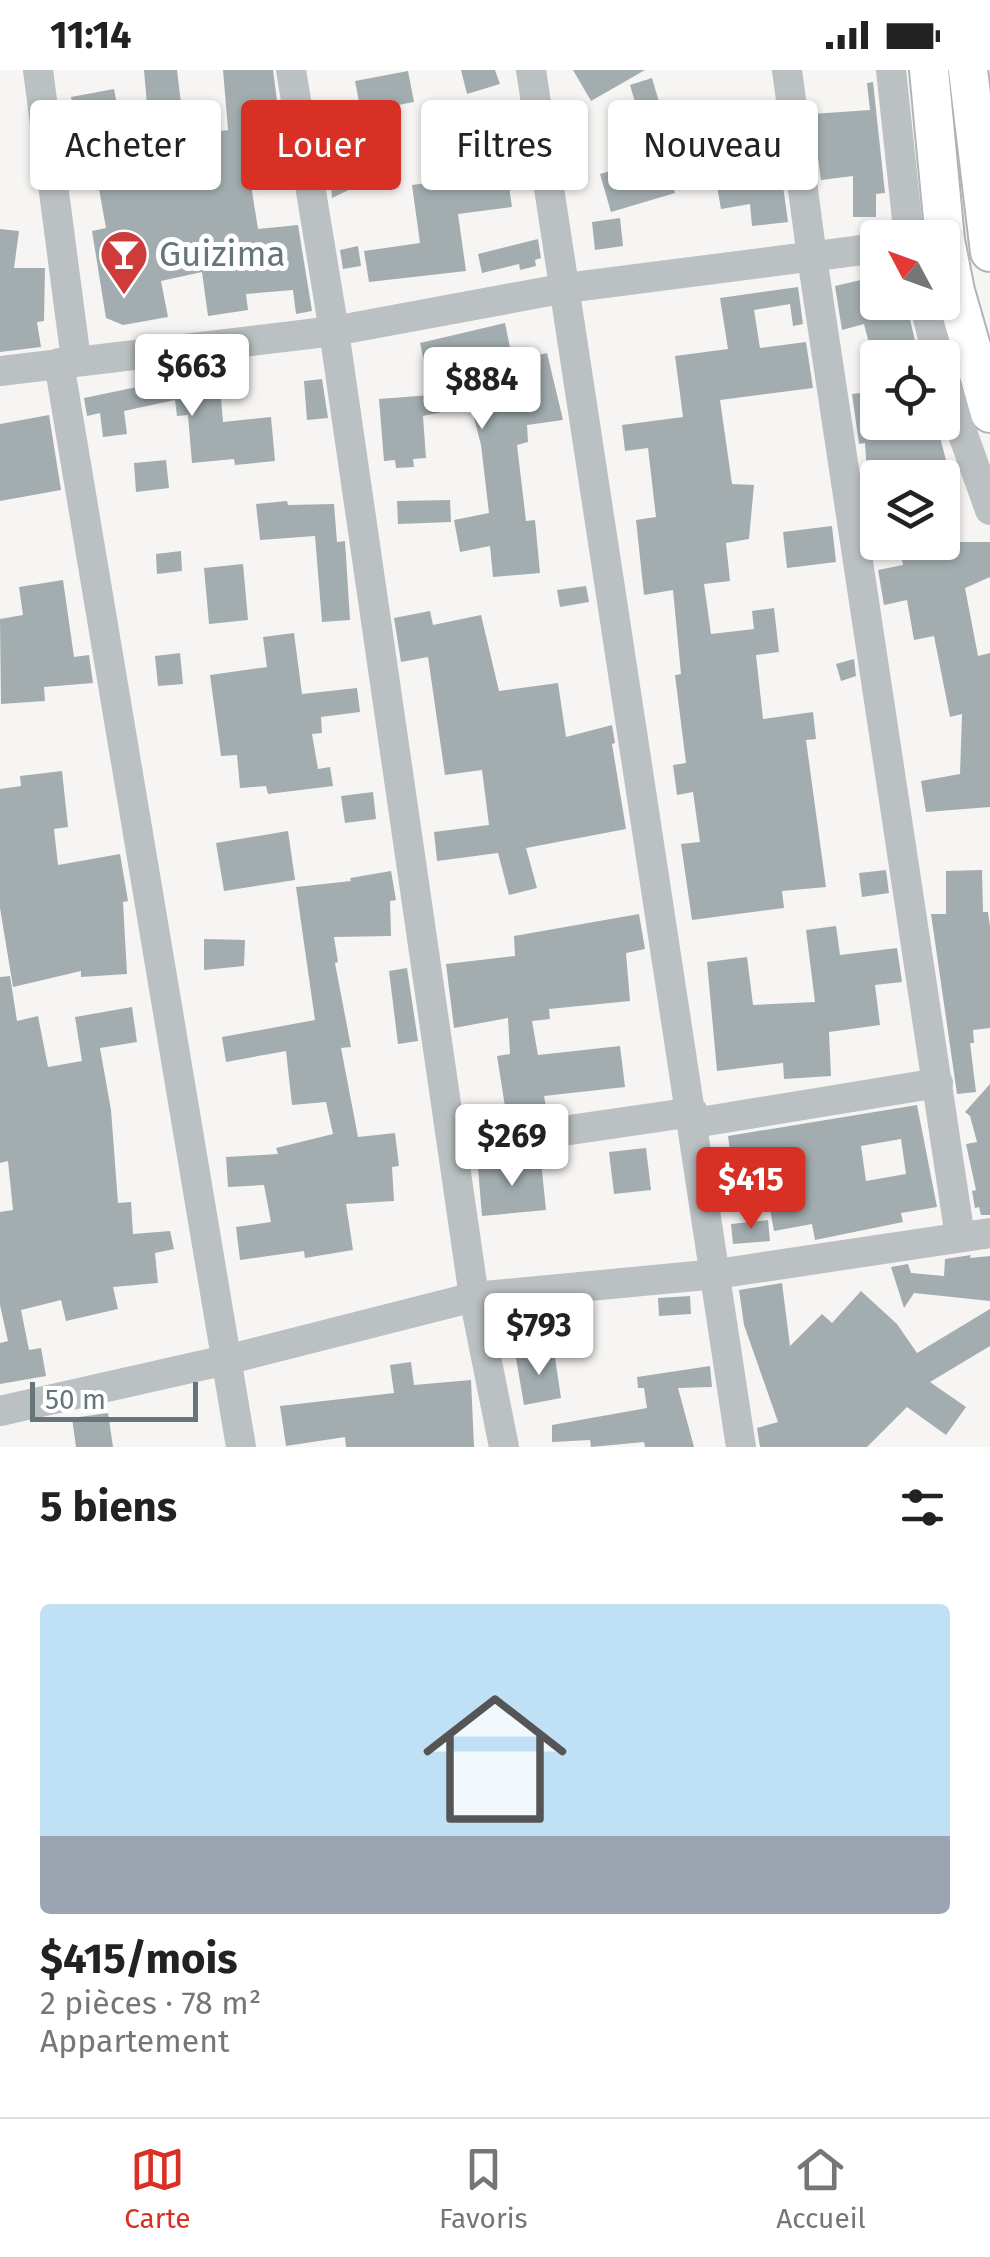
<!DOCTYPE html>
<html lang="fr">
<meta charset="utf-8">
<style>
:root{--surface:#fff;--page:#f6f6f6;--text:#222;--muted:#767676;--line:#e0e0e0;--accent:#d93025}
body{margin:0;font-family:"Fira Sans",sans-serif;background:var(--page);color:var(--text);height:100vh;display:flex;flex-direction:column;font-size:38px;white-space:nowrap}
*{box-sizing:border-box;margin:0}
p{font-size:32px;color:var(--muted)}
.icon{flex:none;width:55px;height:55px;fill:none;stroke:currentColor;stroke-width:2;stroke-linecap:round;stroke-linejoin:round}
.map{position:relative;height:1377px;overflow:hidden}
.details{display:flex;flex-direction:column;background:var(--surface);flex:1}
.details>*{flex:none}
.guide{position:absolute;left:30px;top:30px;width:930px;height:90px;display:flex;gap:20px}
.needle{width:65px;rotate:311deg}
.controls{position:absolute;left:860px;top:150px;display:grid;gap:20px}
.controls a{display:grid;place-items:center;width:100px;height:100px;border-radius:10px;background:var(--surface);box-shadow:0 2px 8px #0004;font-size:50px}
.scale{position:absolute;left:30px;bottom:25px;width:168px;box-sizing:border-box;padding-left:10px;border:5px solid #64767a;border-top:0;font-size:28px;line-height:35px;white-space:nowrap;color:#64767a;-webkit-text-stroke:8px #fff;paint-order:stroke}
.price{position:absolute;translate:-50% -85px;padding:0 22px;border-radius:10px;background:#fff;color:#222;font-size:32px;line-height:65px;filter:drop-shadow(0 2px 5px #0008)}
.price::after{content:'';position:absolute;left:50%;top:60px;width:30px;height:22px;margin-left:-15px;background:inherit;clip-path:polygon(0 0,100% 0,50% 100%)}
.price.active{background:var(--accent);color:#fff}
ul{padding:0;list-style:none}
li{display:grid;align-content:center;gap:20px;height:530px;padding:0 40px}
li+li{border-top:2px solid var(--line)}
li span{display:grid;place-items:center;height:310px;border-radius:10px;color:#555}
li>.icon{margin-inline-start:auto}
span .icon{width:180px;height:180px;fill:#fffc;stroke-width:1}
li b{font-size:42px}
h2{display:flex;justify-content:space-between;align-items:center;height:120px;padding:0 40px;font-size:42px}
.tag{padding:0 35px;border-radius:10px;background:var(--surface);box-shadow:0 2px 8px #0004;font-size:35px;line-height:90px}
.tag.active{background:var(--accent);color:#fff}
.status{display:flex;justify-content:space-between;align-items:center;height:70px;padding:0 50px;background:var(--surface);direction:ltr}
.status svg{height:28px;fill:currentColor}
.tab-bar{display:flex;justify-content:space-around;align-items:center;height:140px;border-top:2px solid var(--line);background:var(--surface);font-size:28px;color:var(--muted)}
.tab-bar a{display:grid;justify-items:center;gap:5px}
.tab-bar .active{color:var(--accent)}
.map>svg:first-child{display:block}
</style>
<div class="status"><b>11:14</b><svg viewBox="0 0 49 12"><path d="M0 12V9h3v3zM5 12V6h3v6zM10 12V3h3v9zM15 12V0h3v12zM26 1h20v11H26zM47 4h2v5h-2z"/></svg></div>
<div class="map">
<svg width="990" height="1377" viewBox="0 0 990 1377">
<rect width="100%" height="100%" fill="#f6f5f3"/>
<g fill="#a3adaf" fill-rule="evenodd">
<path d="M144,0H177L185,66L228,60L223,0H273L279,46L272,47L285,79L248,96L258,159L298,155L312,241L296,244L293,220L246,224L248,240L208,246L202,202L161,211L168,247L123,255L106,248L92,161L106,158L99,119L106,117L98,60L78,64L71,27L114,19L133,120L154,117Z"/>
<path d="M461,0H495L500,14L467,24Z"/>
<path d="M573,0H645L591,31Z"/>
<path d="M408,1L414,32L361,42L355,11Z"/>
<path d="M652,8L662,42L640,49L630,15Z"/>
<path d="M873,12L885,123L876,124V147H853V106L821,110L812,44L870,40L867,13Z"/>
<path d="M444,30L462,66L440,77L423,40Z"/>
<path d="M353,49L361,114L332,128L330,104L335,103L328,53Z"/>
<path d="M731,56L738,88L778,80L788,152L752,156L750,134L721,139L712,88L679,95L674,68Z"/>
<path d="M664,85L675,123L611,142L600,104Z"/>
<path d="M507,102L512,137L458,144L466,201L369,212L364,181L420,173L412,115Z"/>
<path d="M620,148L623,176L595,180L592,152Z"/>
<path d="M0,159L19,161L14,198H45L44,251L37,252L41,277L0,282Z"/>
<path d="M538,169L541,188L535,190L536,196L520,200L519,194L482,203L478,184Z"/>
<path d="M358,176L361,196L343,199L340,180Z"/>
<path d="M878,206V232H906L919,288H873L864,254L842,260L835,216Z"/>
<path d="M798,217L803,254L793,256L790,234L754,240L760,278L806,272L813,318L720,330L732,414L754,415L749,469L726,473L730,511L704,514L711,564L754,559L752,541L774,538L779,582L756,585L763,649L813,642L816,669L806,670L826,817L782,821L784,838L692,850L681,774L700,772L693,722L677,725L673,695L686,693L675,605L681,604L673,520L644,525L636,450L656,447L648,378L625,381L622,355L683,347L675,286L728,279L720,228Z"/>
<path d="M505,253L513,292L547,283L563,350L527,355L528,372L517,375L526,451L535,450L540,503L493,507L490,476L460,482L454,450L489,443L481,375L471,336L423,346L426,388L413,389L414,397L396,398L395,390L384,391L379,329L431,325L420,273Z"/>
<path d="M219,305L223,352L271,347L275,391L235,395L234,389L192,393L188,345L177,346L175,330L124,341L127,364L103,367L100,343L87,346L84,328L171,310Z"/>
<path d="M322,309L328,348L307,350L304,311Z"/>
<path d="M878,321V352H936L947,394L923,401L922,398L867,402L865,373L859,374L852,324Z"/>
<path d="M49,345L61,420L0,431V354Z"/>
<path d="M166,390L169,418L136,422L134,393Z"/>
<path d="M450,430L451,452L398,454L397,431Z"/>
<path d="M287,431L288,435L334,434L337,472L345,471L350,550L322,552L315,466L260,470L256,434Z"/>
<path d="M832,456L836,492L787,498L783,462Z"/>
<path d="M898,472H990V507L965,518L978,586L990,583V737L926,742L921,711L960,704L962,644L950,647L934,566L914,570L907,530L884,535L878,500L903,495Z"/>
<path d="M181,481L182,501L157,504L156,484Z"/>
<path d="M243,494L248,550L209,554L204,498Z"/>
<path d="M63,510L74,587L89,585L93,613L44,617L45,631L1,634L0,549L23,545L19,517Z"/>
<path d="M586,516L589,532L560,537L557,520Z"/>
<path d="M430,541L433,555L481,545L499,621L558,613L566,667L612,655L615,673L612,674L626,759L526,778L537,818L509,825L498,783L437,791L434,762L489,755L482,700L445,705L428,587L401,592L394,548Z"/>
<path d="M294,563L302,624L357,618L360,642L321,647L322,663L312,664L318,699L330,697L333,716L268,724L266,716L240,718L237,685L221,686L210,605L267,597L263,567Z"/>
<path d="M180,583L183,614L158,616L155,586Z"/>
<path d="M854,589L856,606L841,611L836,594Z"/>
<path d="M62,701L68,757L54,759L58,795L120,784L128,831L123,832L127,904L81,907V901L13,917L0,838V719L21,716L20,706Z"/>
<path d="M373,722L376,749L345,753L341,726Z"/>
<path d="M288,761L295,810L224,821L216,773Z"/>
<path d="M886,800L889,823L862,827L859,803Z"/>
<path d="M982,800L983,842H988L990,856V958L973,960L974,973H970L976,1022L957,1024L931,844H946V801Z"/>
<path d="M391,801L396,830L390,831L391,866L334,867L338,892L335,893L351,977L341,978L358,1067L395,1063L399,1096L392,1097L394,1131L346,1134L353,1180L305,1188L304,1181L240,1190L236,1157L271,1152L264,1115L228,1117L226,1087L278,1084L276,1078L333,1064L326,1032L292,1035L286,981L226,992L222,967L315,950L296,817L351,811L350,808Z"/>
<path d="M639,844L645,879L626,883L630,931L549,939L550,949L532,951L538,985L620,976L625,1017L544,1026L547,1043L507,1049L497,986L510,984L508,948L454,958L446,894L515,886L514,866Z"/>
<path d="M836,856L840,885L897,878L902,912L875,915L880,955L829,962L831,1006L784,1009L783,993L717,1001L707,892L747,887L753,935L815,932L806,860Z"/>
<path d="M204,869L245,870L244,896L204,900Z"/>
<path d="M407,898L418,971L398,974L389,901Z"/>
<path d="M10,906L17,951L38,946L48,997L82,991L75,947L132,937L137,972L100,978L111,1040L118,1133L131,1132L133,1164L170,1161L174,1179L155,1183L158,1213L113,1217L118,1239L66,1251L61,1230L21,1240L29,1280L41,1278L46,1306L0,1314V1273L8,1271L0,1235V1142L13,1140L8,1091L0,1093V907Z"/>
<path d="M990,1014V1145H981L979,1137L975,1138L972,1121L976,1120L966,1074L977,1072L970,1046L965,1042Z"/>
<path d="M917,1035L937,1137L901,1143L903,1152L815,1170L812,1154L774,1161L760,1085L731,1089L728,1066ZM901,1069L906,1104L866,1111L861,1076Z"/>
<path d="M646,1078L651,1120L614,1124L609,1082Z"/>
<path d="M541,1091L546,1140L482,1146L478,1098Z"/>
<path d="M768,1150L770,1171L733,1174L731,1154Z"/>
<path d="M971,1185L970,1188L990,1186V1231L914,1223L904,1238L891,1197L908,1194L911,1203L944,1206L945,1189Z"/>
<path d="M782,1213L790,1276L822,1244L832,1253L861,1221L897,1254L917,1283L990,1239V1276L930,1312L966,1337L946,1365L907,1337L867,1377H760L757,1358L778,1352L744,1255L739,1220Z"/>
<path d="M690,1226L691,1244L659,1246L658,1228Z"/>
<path d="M554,1281L561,1328L524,1335L516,1288Z"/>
<path d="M411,1292L414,1315L471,1310L474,1377H346L345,1367L286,1376L280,1336L394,1323L390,1295Z"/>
<path d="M710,1296L712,1317L678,1318L694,1377H645L644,1372L591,1377L590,1370L552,1372V1355L647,1338L644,1318H638L637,1307Z"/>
<path d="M108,1343L113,1377H76L72,1348Z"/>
</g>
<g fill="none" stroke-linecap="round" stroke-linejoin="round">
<g stroke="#afb5b6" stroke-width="42">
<g id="major">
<path d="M929,0L945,170L955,221L990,343"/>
<path d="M968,0L990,182"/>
</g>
</g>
<g stroke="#bbc0c2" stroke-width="30">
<path d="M38,0L76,290"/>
<path d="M291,0L334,261L474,1227L504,1377"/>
<path d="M531,0L741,1377"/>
<path d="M787,0L812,187L960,1167"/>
<path d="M891,0L909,168"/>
<path d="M924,232L938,288"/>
<path d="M59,293L241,1377"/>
<path d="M0,301L334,261L566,218L878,178"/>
<path d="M942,306L990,440"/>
<path d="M694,1053L938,1013"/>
<path d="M453,1077L693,1042"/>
<path d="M0,1341L226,1290L474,1227L717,1204L990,1163"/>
</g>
<use href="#major" stroke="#fff" stroke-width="38"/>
</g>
<defs>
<g id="bar-pin" transform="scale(2.5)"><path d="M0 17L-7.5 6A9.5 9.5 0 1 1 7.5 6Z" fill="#cd3b3b" stroke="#fff"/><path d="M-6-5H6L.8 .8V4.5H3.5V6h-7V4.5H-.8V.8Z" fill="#fff"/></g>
</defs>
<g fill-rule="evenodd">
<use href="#bar-pin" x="124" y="184"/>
</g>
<g text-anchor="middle" stroke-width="10" stroke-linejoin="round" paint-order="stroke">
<g font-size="35" fill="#64767a" stroke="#fff" text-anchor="start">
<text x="159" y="196">Guizima</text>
</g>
</g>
</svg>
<div class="controls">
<a><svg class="needle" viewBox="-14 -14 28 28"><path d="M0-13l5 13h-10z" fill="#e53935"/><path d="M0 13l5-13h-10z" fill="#767676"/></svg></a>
<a><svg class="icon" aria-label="locate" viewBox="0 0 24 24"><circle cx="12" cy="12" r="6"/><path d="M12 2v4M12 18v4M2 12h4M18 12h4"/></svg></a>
<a><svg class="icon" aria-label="layers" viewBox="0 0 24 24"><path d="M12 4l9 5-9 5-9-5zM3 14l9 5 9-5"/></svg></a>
</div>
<div class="scale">50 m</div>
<b class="price" style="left:192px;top:349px">$663</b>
<b class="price" style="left:482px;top:362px">$884</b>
<b class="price" style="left:512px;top:1119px">$269</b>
<b class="price active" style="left:751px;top:1162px">$415</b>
<b class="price" style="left:539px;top:1308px">$793</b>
<div class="guide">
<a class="tag">Acheter</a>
<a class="tag active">Louer</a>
<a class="tag">Filtres</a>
<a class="tag">Nouveau</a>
</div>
</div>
<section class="details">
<h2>5 biens<svg class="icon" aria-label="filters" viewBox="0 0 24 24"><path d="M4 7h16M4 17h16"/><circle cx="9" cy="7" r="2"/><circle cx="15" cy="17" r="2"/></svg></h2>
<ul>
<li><span style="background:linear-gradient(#bfe0f5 75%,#9aa5b1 0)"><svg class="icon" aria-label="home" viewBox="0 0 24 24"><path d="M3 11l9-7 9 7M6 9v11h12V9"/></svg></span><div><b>$415/mois</b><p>2 pièces · 78 m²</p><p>Appartement</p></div></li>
</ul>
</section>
<nav class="tab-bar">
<a class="active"><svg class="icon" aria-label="map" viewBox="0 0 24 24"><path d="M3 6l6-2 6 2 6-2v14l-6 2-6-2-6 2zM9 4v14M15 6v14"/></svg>Carte</a>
<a><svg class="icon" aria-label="saved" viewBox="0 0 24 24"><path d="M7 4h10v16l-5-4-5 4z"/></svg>Favoris</a>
<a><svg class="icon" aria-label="home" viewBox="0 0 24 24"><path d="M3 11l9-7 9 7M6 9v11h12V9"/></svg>Accueil</a>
</nav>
